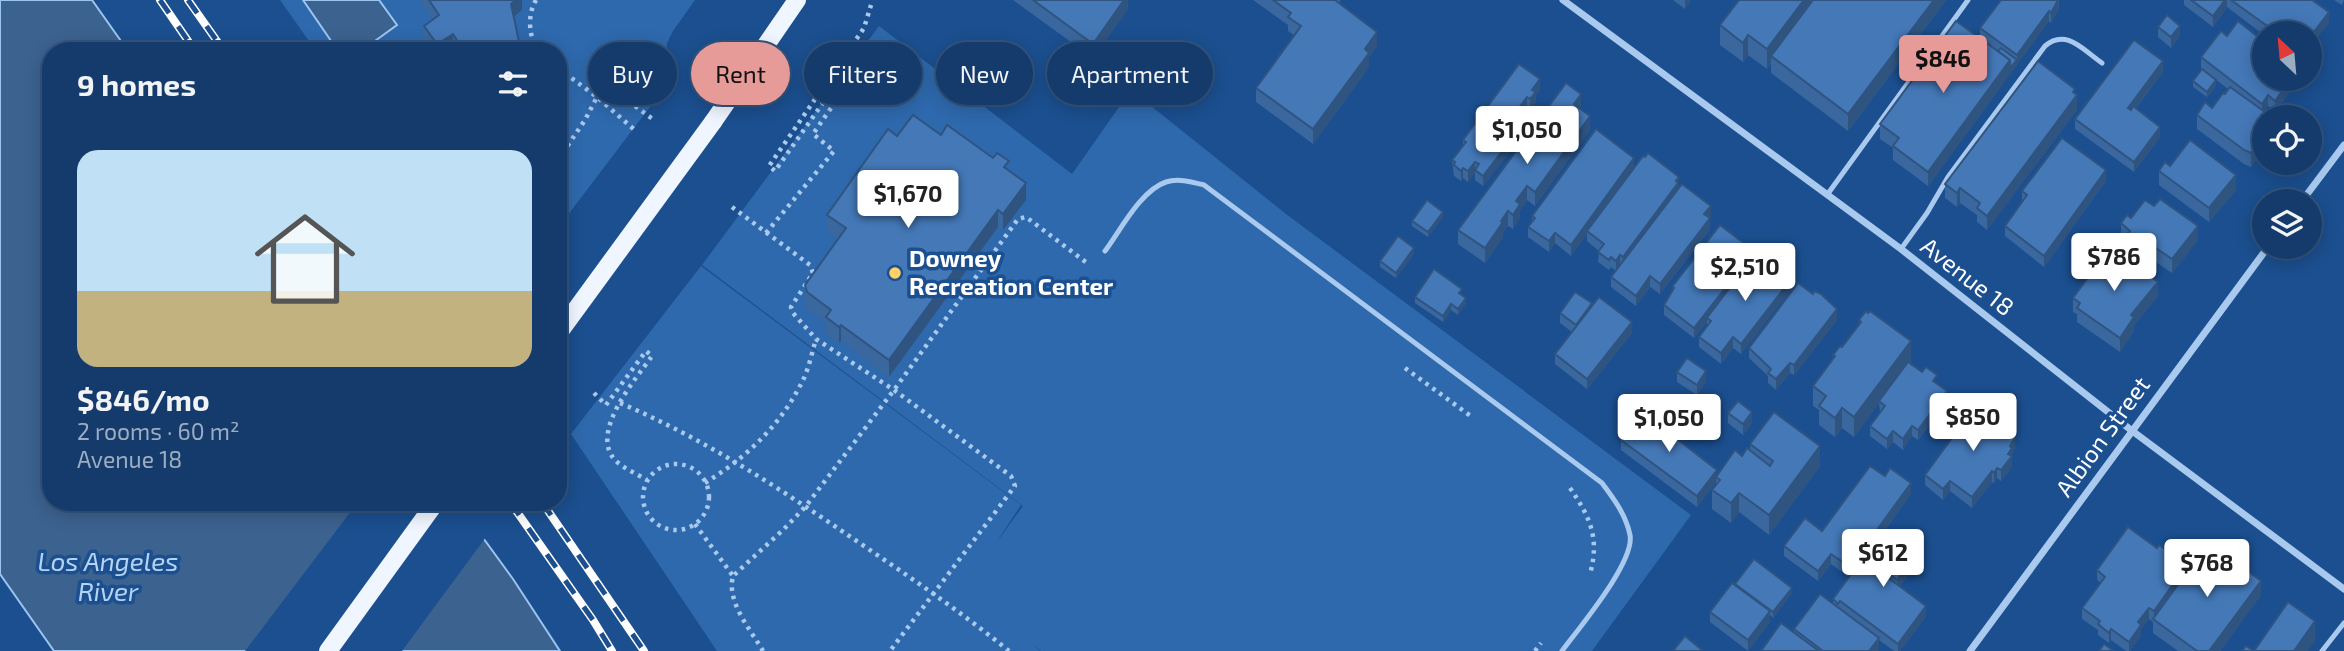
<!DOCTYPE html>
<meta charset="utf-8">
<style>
:root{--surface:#143b6b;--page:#214673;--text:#f1f3f6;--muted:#9dadc1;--line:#33557e;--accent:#e69b98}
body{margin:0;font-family:"Exo 2",sans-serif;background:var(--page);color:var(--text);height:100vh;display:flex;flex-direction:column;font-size:26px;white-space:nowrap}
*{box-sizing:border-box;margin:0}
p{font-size:23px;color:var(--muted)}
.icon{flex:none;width:38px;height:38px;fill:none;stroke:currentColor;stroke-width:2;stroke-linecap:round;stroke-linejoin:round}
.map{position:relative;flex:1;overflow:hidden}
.drawer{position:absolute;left:42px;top:42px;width:525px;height:469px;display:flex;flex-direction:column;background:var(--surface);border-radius:28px;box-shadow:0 4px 18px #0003,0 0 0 2px var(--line)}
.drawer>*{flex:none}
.banner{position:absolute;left:588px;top:42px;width:665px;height:63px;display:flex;gap:14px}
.needle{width:46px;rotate:334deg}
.buttons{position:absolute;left:2252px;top:21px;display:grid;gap:14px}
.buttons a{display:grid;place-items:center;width:70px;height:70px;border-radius:50%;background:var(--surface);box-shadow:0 4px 18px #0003,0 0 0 2px var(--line);font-size:35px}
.price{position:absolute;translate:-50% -60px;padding:0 16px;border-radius:7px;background:#fff;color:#222;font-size:23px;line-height:46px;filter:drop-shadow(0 2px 4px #0008)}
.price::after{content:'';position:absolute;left:50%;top:42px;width:21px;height:16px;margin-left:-10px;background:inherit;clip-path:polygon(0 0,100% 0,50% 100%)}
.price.on{background:var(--accent);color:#111}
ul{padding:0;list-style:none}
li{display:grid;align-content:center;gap:14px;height:371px;padding:0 35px}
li+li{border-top:2px solid var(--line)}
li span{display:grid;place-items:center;height:217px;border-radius:21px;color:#555}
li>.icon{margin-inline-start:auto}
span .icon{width:126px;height:126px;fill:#fffc;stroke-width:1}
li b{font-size:30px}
h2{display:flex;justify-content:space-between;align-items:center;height:84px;padding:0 35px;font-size:30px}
.chip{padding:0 24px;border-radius:32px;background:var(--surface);box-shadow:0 4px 18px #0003,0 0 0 2px var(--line);font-size:24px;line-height:63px}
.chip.on{background:var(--accent);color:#111}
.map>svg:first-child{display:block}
</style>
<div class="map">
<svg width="2344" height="651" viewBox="0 0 2344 651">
<rect width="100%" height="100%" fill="#1b4f8f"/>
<g fill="#2e69ad">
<path d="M280,0H695L673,31L667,43L666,72L662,91L558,228V51H316Z"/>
<path d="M879,26L1072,174L1131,90L1286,214L1691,515L1592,651H1041L1032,644L1040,651H717L571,434L701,266L1021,505L996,543L1023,506L702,265Z"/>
</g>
<g fill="#3c6290" stroke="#9cc4f0" stroke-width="2">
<path d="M0,0H92L128,51H51V502H457L513,579L560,651H54L0,574Z"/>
<path d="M303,0H379L397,25L361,51H338Z"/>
</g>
<path fill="#1b4f8f" d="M358,502H461L486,537L402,651H245Z"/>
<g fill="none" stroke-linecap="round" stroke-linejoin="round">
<g stroke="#a9c9ee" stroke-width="4.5" stroke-dasharray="3.5 5" stroke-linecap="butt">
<path d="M536,0C527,15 529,35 537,51"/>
<path d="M558,68L597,97L637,132"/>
<path d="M558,160L585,120L597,97L613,90L654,120"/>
<path d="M732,207L810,265L813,273L791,307L793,313L816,339L894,390L1011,476L1015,486L890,651"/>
<path d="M766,233L834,151L813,134L847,85L839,80L775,171L769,166L864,28L871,5"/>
<path d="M1405,368L1472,417"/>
<path d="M594,393L606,405L646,351L652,356C636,379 589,432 615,460C623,468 637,474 647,480"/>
<path d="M620,403C705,439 782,490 858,542C910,577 961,612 1009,651"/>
<circle cx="676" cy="497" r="33"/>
<path d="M705,483C747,457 781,425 803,380C809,368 812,352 816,339"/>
<path d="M1570,488C1590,517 1600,538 1590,574"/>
<path d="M695,524L733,576"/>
<path d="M763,651C751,630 726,602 733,576L784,529L806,506L894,390L1018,219L1026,217L1087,263"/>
<path d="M1535,651L1541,643"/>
</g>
<g stroke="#a9c9ee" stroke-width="5">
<path d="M1827,195L1968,0"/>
<path d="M1901,249L1927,213L1948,177L2045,46C2066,28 2083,50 2102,63"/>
<path d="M1105,251C1120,231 1141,190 1166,182C1178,178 1192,182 1204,185L1602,483C1614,499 1626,515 1630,535C1635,562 1579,628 1562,651"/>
<path d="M2322,651L2344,623"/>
</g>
<g stroke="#a9c9ee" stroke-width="7">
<path d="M1563,0L1901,249L2131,430L2344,589"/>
<path d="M2302,201L2344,145"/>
<path d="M1970,651L2268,247"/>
</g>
<g stroke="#f0f6ff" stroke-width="18">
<path d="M713,122L797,0"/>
<path d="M328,651L436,502"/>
</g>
<g stroke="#fff" stroke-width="8">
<g id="rail">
<path d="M160,0L195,51"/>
<path d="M188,0L224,51"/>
<path d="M510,502L593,620L612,651"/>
<path d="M542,502L644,651"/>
</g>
</g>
<use href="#rail" stroke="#1b4f8f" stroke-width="5" stroke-dasharray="16" stroke-linecap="butt"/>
<path stroke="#f0f6ff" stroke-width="18" d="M558,334L713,122"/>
</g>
<g fill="#3a679d">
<path d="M419,0H522V10L513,16L521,51H454L453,48L449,51H432L424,40V26L433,20Z"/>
<path d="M1013,0H1128V9L1093,58Z"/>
<path d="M1253,0H1340V5L1377,46L1369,57V67L1313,144L1256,102V88L1295,36L1288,31V25Z"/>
<path d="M1673,0H1690V1L1685,9Z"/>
<path d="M1946,0L1848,131L1771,73V63L1767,69L1748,55L1743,62L1720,45V25Z"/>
<path d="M2059,0V9L2051,23L2049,21L1928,186L1893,160V148L1880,139V124L1980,38V28Z"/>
<path d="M2184,0H2312L2329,23L2310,33H2264V35L2227,7L2213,27L2184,5Z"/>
<path d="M2334,0H2344L2342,5Z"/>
<path d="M2158,27L2180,36L2171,48L2158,37Z"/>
<path d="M2227,36L2258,44L2291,90L2275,111L2268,106L2264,111V149L2251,167L2244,164L2197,129V115L2212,108L2228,89L2201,68V57Z"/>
<path d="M1519,64L1540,90L1536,95V102L1530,110L1527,107L1521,115L1527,130L1483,186L1475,180V172L1468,182L1463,178L1461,181L1454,176L1452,160L1463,145V140Z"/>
<path d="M2163,72L2136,108L2160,137L2134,172L2075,129V119Z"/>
<path d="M2193,81L2216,86L2207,97L2193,87Z"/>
<path d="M2075,94L2077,110L1987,230L1977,222V215L1960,203L1957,207L1945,198V184Z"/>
<path d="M1581,108L1580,109L1590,130L1535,206L1527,200L1520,211V218L1513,229L1508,226L1503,232V237L1485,263L1458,244V230Z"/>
<path d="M897,136L1009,170L1026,200L1003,230L998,227L889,377L841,341L839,343L826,334V323L807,309L805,302V285L838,239L827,232V215Z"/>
<path d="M2170,166L2236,190L2209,222L2159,185V171Z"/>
<path d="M1634,167L1679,187L1711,216L1709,218L1710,229L1660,294L1650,287L1636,306L1611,287V277L1620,265L1616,271L1611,267L1609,270L1598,262L1599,251L1587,241V234L1571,256L1555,243L1549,252L1528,237V227L1532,221V216Z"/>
<path d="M2106,181L2044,267L2005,236V226L2022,202V191Z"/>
<path d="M1443,217L1428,237L1412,226V221Z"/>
<path d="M2131,218L2198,240L2172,273L2135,248L2132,251L2128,248V243L2121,237V223Z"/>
<path d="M1414,254L1396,278L1380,267V261Z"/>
<path d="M1754,256L1792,288L1741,354L1733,348L1721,364L1699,347V337L1707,327V322L1694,338L1664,315V305L1672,291V287Z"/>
<path d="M2093,271L2158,296L2134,325V331L2120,352L2077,322V314L2073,312V298L2086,280V274Z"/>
<path d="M1462,295L1466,303L1458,315L1451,310L1443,322L1415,303V297Z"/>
<path d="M1560,313L1632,333L1587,389L1555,364V354L1572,332L1560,323Z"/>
<path d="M1837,320L1794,375L1790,373L1776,390L1768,383V376L1749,358V348Z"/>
<path d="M1859,320L1911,361L1910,363L1937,384L1947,402L1918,440L1912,436L1903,450L1893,442L1887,449L1870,436V426L1880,412L1879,403L1854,437L1842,428L1835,437L1819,425V410L1813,406V386L1833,358V355L1842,347L1859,326Z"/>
<path d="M1677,372L1706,381L1697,395L1677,382Z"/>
<path d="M1728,413L1752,423L1743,435L1728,423Z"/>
<path d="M1995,420L2015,449L2012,453V467L2001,481L1997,478L1994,483L1992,482L1972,508L1950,491L1943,500L1925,485V475Z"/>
<path d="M1621,440L1717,475L1742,456L1750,451V444L1820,466L1769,535L1739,512L1731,523L1712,509V490L1716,485V482L1697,507L1621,450Z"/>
<path d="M1885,476L1911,494L1885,530L1918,562L1900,586L1926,616L1900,651H1894L1879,640V648L1877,651H1761L1794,633V629L1833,604V599L1849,577L1831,564L1818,581L1784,556V546L1822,531Z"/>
<path d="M2168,555L2180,575L2179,576V583L2261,595L2220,651H2178L2153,633V622L2149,619L2141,629V635L2130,651H2126L2111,640L2109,643L2098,635V630L2082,619V608L2101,583L2097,580V570Z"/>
<path d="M1735,584L1792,593L1773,618L1770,615V622L1748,651L1710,622V612L1735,586Z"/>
</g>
<g fill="#305480">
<path d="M516,0H522V10L511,19V4Z"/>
<path d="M1124,0H1128V9L1093,58V44Z"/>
<path d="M1685,0H1690L1685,9Z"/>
<path d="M1804,0H1818L1771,56V63L1767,69V49Z"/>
<path d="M1934,0H1946L1848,131V114Z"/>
<path d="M2058,0L2059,9L2051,23V13Z"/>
<path d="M2225,0H2227V7L2213,27V16Z"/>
<path d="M2049,11V21L2017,65V55Z"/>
<path d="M2329,12V23L2310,48V37Z"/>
<path d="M2180,26V36L2171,48V37Z"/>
<path d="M1377,32V46L1369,57V67L1313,144V129L1365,49Z"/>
<path d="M453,34V48L449,51H437V44Z"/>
<path d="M1748,35V55L1743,62V43Z"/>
<path d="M2010,60H2017V65L1928,186V172Z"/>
<path d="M2163,61V72L2128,118V108Z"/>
<path d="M1540,79V90L1536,95V102L1530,110V99L1532,90Z"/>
<path d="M2291,79V90L2275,111V101Z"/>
<path d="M2216,80V86L2207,97V92Z"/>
<path d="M2075,89V98L2077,95V110L1987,230V216Z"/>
<path d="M1581,94V108L1574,119V104Z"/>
<path d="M2268,95V106L2262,114V104Z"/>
<path d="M1527,97V107L1516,122V112Z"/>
<path d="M1590,116V130L1535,206V192Z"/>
<path d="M1527,119V130L1483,186V176Z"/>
<path d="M2160,127V137L2134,172V162Z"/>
<path d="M2264,135V149L2251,167V153Z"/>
<path d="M1634,158V168L1587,231V234L1571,256V245Z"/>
<path d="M1475,162V172L1468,182V171Z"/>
<path d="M1463,168V178L1461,181V171Z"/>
<path d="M2106,170V181L2044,267V256Z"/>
<path d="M2236,175V190L2209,222V208Z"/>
<path d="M1679,177V187L1623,268V257Z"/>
<path d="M1026,183V200L1003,230V214Z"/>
<path d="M1527,186V200L1520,211V218L1513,229V215L1516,201Z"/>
<path d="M1960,188V203L1957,207V193Z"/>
<path d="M1711,206V216L1704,224V214Z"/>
<path d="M998,210V227L889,377V360Z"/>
<path d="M1508,211V226L1503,232V237L1485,263V248L1501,221Z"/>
<path d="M1443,212V217L1428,237V232Z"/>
<path d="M1710,218V229L1660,294V284Z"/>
<path d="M2198,226V240L2172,273V259Z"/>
<path d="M1555,233V243L1549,252V241Z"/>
<path d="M2135,234V248L2132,251V237Z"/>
<path d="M1414,248V254L1396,278V273Z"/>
<path d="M1754,251V262L1707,318V322L1694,338V328Z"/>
<path d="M1620,255V265L1616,271V261Z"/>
<path d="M1650,276V287L1636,306V296Z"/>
<path d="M1792,278V288L1741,354V344Z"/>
<path d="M2158,282V296L2134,325V331L2120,352V338L2131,315Z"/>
<path d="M1466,298V303L1458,315V309Z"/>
<path d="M1592,303V314L1576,335V325Z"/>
<path d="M1451,304V310L1443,322V316Z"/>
<path d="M1837,309V320L1794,375V365Z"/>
<path d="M1632,322V333L1587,389V379Z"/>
<path d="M841,325V341L839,343V327Z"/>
<path d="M1733,337V348L1721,364V353Z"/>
<path d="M1911,341V361L1880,402L1879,401V403L1854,437V417Z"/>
<path d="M1790,363V373L1776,390V379Z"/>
<path d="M1706,371V381L1697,395V385Z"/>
<path d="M1947,391V402L1918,440V430Z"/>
<path d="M1842,408V428L1835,437V418Z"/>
<path d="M1752,412V423L1743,435V424Z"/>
<path d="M1912,426V436L1903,450V439Z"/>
<path d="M1893,431V442L1887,449V439Z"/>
<path d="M2015,438V449L2012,453V467L2001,481V470L2010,446Z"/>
<path d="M1820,446V466L1769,535V515Z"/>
<path d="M1997,468V478L1994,483V473Z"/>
<path d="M1717,470L1716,482L1697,507V496Z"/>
<path d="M1992,471V482L1972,508V497Z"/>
<path d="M1950,481V491L1943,500V489Z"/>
<path d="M1911,483V494L1850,577V567Z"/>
<path d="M1739,493V512L1731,523V503Z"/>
<path d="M1918,551V562L1897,590V580Z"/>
<path d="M1831,554V564L1818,581V571Z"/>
<path d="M2180,564V575L2173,582V572Z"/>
<path d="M2179,576V587L2154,619V611Z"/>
<path d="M2261,581V595L2220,651H2209Z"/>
<path d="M1792,588V593L1773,618V612Z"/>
<path d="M1926,606V616L1900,651H1898V644Z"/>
<path d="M2149,608V619L2141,629V635L2130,651H2129V642L2138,622Z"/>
<path d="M1770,611V622L1748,651V640Z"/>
<path d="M2315,621V641L2308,651H2294Z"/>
<path d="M2111,629V640L2109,643V633Z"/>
<path d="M1879,638V648L1877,651H1869Z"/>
</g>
<g fill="#4478b7" stroke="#305480" stroke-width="2">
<path d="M429,0H516L511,4L521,51H464L453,34L437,44L424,26L439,15Z"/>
<path d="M1033,0H1124L1093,44Z"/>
<path d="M1273,0H1335L1377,32L1365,49L1369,53L1313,129L1256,88L1301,26L1288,17L1291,13Z"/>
<path d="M1739,0H1804L1767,49L1748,35L1743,43L1720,25Z"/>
<path d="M1813,0H1934L1848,114L1771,56Z"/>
<path d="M2001,0H2058L2051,13L2049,11L2017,55L1980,28Z"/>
<path d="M2191,0H2225L2213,16Z"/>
<path d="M2231,0H2312L2329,12L2310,37V33H2277Z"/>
<path d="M2167,15L2180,26L2171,37L2158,27Z"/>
<path d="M1956,21L2010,60L1928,172L1893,146L1899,138L1880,124Z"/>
<path d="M2238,21L2258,37L2255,41L2264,48V79H2291L2275,101L2268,95L2262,104L2201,57L2221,31L2227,36Z"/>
<path d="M2134,40L2163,61L2128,108L2131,110L2133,106L2160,127L2134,162L2075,119Z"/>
<path d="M2001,48L2017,60L2010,68V60L1998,51Z"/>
<path d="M2038,61L2075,89L2073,92L2077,95L1987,216L1977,208L1980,203L1960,188L1957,193L1945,184Z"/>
<path d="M1519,64L1540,79L1532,90L1536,92L1530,99L1527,97L1516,112L1527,119L1483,176L1475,170L1479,164L1475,162L1468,171L1463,168L1461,171L1454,165L1455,162L1452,160L1466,142L1463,140Z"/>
<path d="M2202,69L2216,80L2207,92L2193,81Z"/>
<path d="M1566,83L1581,94L1574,104L1590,116L1535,192L1527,186L1516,201L1520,204L1513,215L1508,211L1501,221L1503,222L1485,248L1458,230Z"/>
<path d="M2230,87L2272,117H2264V135L2251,153L2244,150L2197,115L2205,102L2212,108L2223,93L2225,94Z"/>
<path d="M913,115L941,135L947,125L993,158L997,153L1009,161L1004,167L1026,183L1003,214L998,210L889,360L841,325L839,327L826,317L831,310L807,292L805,285L846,228L827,215L888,129L897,136Z"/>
<path d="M1596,129L1634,158L1571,245L1555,233L1549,241L1528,227L1535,218L1532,216Z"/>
<path d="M2062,138L2106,170L2044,256L2005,226L2027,195L2022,191Z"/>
<path d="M2190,140L2236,175L2209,208L2159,171L2165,162L2170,166Z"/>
<path d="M1648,153L1679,177L1676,181L1678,183L1623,257L1620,255L1616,261L1611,257L1609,260L1598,252L1604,244L1587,231L1643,156L1645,157Z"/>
<path d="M1682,184L1711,206L1704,214L1710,218L1660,284L1650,276L1636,296L1611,277Z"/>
<path d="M2160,199L2198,226L2172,259L2135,234L2132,237L2128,233L2130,231L2121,223L2127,215L2131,218L2145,200L2154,206Z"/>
<path d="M1427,200L1443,212L1428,232L1412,221Z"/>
<path d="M1720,225L1754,251L1694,328L1664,305L1674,288L1672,287Z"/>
<path d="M1398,236L1414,248L1396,273L1380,261Z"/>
<path d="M1757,251L1792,278L1741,344L1733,337L1721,353L1699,337L1711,321L1707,318Z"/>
<path d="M2118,254L2158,282L2131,315L2134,317L2120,338L2077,308L2080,303L2073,298L2089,276L2086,274L2090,268L2093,271L2104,255L2113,261Z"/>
<path d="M1434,269L1462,289L1459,293L1466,298L1458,309L1451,304L1443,316L1415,297Z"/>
<path d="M1798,283L1813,294L1815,291L1821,294L1837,309L1794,365L1790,363L1776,379L1768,373L1771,369L1749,348Z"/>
<path d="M1575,292L1592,303L1576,325L1560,313Z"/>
<path d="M1599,297L1632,322L1587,379L1555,354Z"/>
<path d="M1866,311L1868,313L1870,311L1911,341L1854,417L1842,408L1835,418L1819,406L1826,396L1813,386L1835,356L1833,355L1840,346L1842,347L1861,322L1859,320Z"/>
<path d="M1687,358L1706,371L1697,385L1677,372Z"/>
<path d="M1908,362L1922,372L1926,367L1937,375L1933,381L1947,391L1918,430L1912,426L1903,439L1893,431L1887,439L1870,426L1885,406L1879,401Z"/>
<path d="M1738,401L1752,412L1743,424L1728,413Z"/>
<path d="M1982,404L1995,415L1993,418L2001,424L2000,426L2015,438L2010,446L2012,448L2008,454L2012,456L2001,470L1997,468L1994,473L1992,471L1972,497L1950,481L1943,489L1925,475L1976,405L1979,408Z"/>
<path d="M1642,412L1717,470L1697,496L1621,440Z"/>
<path d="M1774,412L1820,446L1769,515L1739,493L1731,503L1712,490L1720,480L1716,477L1735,450L1742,456L1747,448L1770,466L1773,461L1750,444Z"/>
<path d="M1870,466L1885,476L1890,468L1911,483L1850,567L1831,554L1818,571L1784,546L1805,518L1822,531Z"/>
<path d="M2128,527L2157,548L2159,545L2168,551L2166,554L2180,564L2173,572L2179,576L2154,611L2149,608L2138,622L2141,625L2129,642L2111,629L2109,633L2098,624L2100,621L2082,608L2105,577L2097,570Z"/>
<path d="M1884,529L1909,548L1910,546L1918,551L1897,580L1877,564L1875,568L1926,606L1898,644L1840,601L1838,604L1833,599Z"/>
<path d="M2209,542L2261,581L2209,651H2197L2153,619Z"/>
<path d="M1754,559L1792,588L1773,612L1735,584Z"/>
<path d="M1732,583L1770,611L1748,640L1710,612Z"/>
<path d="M1820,594L1879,638L1869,651H1823L1794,629Z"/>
<path d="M2288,602L2315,621L2294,651H2242L2246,646L2254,651Z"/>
<path d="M1781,623L1819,651H1761Z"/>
<path d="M1685,636L1702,650L1701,651H1673Z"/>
<path d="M2104,644L2114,651H2099Z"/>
</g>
<circle fill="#ffd166" stroke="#1b4f8f" stroke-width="2.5" cx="895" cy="273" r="7"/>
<g text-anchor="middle" stroke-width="7" stroke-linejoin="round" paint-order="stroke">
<g font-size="24" font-weight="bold" fill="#fff" stroke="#1b4f8f" text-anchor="start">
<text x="909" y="267">Downey<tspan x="909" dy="28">Recreation Center</tspan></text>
</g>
<g font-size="24" fill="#fff" stroke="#1b4f8f">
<text transform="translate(1967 277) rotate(38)" y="8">Avenue 18</text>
<text transform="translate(2103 437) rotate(-54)" y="8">Albion Street</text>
</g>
<g font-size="26" font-style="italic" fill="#b5d3f5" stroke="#1b4f8f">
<text x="108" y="571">Los Angeles<tspan x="108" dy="30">River</tspan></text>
</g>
</g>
</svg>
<div class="buttons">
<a><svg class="needle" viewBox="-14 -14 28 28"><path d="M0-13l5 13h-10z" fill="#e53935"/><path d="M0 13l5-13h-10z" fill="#9dadc1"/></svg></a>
<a><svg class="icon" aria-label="locate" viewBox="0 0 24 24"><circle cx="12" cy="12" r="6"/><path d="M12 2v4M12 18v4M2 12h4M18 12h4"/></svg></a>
<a><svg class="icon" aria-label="layers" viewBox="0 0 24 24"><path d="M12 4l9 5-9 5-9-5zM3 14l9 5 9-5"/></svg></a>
</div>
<b class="price on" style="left:1943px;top:95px">$846</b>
<b class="price" style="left:1527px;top:166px">$1,050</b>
<b class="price" style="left:908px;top:230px">$1,670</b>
<b class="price" style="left:2114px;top:293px">$786</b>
<b class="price" style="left:1745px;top:303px">$2,510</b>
<b class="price" style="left:1973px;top:453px">$850</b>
<b class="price" style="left:1669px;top:454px">$1,050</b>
<b class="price" style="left:1883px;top:589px">$612</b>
<b class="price" style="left:2207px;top:599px">$768</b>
<div class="banner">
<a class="chip">Buy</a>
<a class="chip on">Rent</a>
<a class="chip">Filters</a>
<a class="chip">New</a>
<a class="chip">Apartment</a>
</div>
<section class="drawer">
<h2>9 homes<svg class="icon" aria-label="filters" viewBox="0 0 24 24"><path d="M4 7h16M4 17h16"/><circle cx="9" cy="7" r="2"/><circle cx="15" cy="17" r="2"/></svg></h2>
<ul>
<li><span style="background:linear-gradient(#bfe0f5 65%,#c2b280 0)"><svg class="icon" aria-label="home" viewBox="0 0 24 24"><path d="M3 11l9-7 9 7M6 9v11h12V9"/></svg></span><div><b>$846/mo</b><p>2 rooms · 60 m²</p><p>Avenue 18</p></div></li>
</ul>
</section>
</div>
